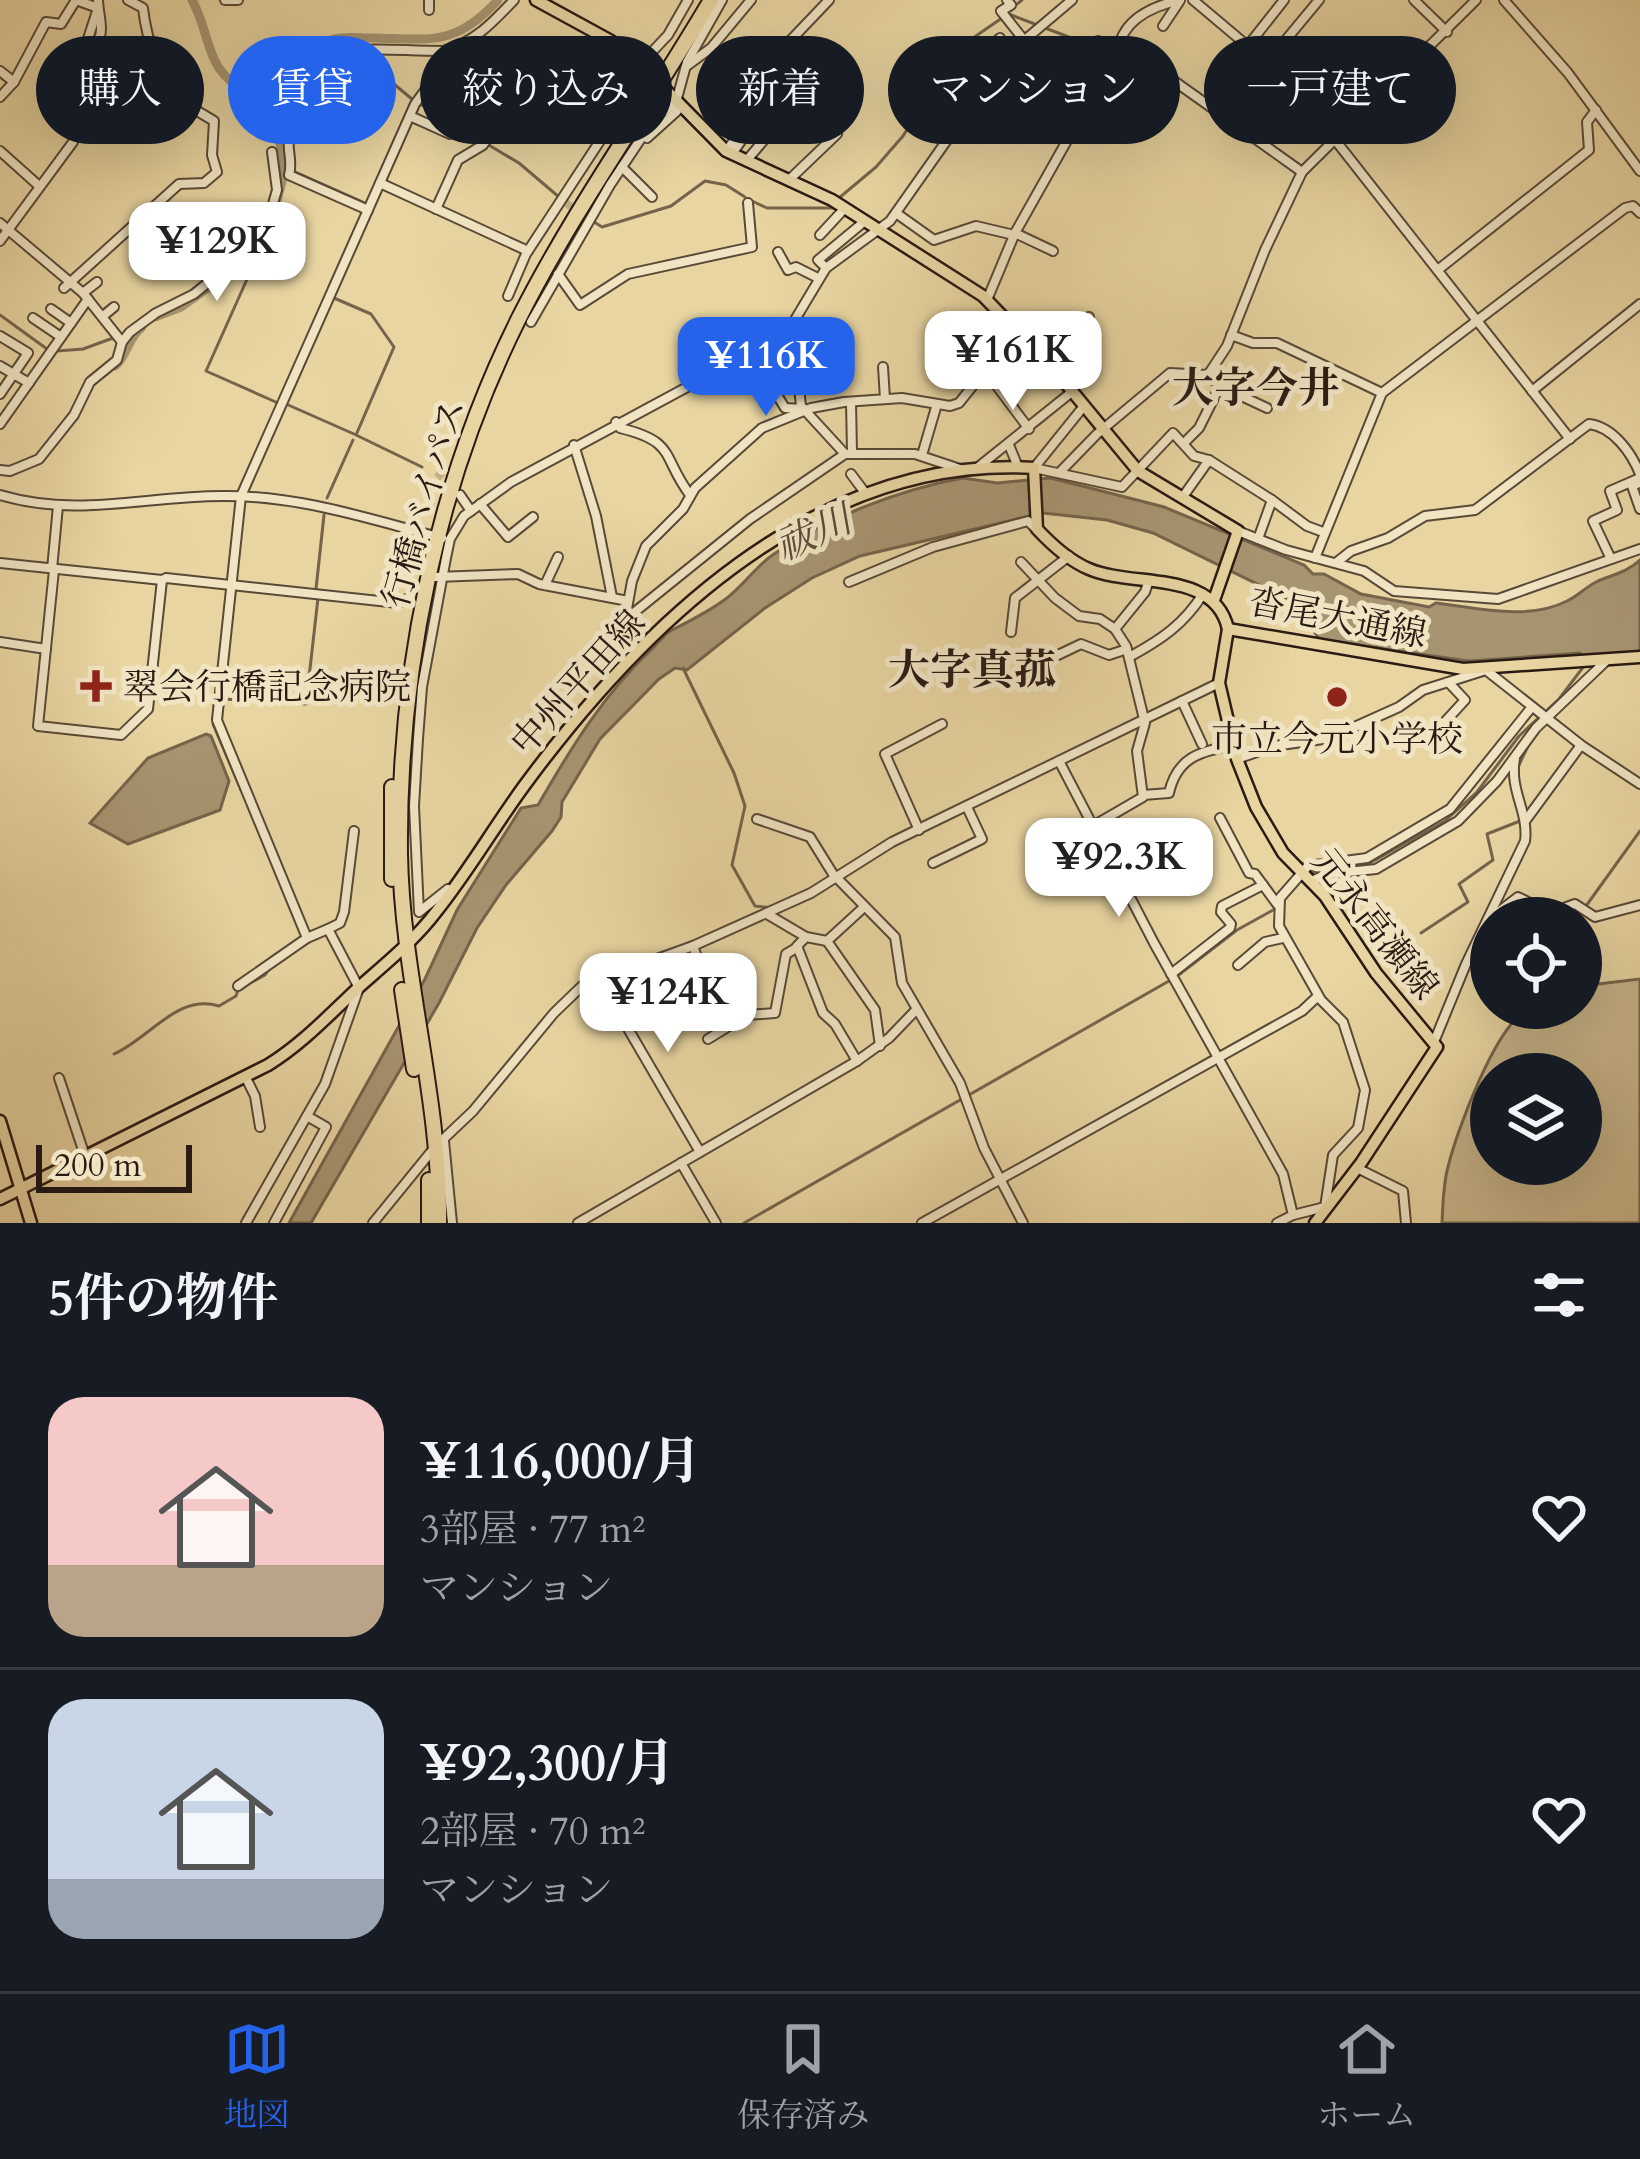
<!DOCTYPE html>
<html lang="ja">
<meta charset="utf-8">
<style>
:root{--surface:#171b24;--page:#242831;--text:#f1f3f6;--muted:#9ea1a6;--line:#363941;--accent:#2563eb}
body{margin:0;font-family:Cardo,"Noto Serif JP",serif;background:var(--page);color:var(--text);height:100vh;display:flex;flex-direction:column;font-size:45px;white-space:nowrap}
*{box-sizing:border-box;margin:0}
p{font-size:39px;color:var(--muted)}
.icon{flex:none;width:66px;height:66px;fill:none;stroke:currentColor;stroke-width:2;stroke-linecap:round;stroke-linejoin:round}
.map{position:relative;height:1223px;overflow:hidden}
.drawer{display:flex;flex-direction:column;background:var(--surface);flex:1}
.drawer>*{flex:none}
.hud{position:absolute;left:36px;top:36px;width:1569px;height:108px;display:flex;gap:24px}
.tools{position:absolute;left:1470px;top:897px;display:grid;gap:24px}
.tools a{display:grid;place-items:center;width:132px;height:132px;border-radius:50%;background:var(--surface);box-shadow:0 12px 48px #0002;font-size:60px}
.scale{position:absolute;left:36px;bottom:30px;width:156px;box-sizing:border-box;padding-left:12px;border:6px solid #291a13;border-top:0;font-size:33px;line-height:42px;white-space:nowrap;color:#291a13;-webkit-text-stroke:9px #f0e4c3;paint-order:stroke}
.price{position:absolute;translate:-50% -102px;padding:0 27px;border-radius:24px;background:#fff;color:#222;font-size:39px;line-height:78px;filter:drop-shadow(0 3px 6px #0008)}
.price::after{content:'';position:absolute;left:50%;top:72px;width:36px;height:27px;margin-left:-18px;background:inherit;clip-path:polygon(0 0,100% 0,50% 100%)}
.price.selected{background:var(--accent);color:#fff}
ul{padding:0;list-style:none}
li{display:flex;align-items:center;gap:36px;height:300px;padding:0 48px}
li+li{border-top:3px solid var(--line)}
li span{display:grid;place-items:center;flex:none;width:336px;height:240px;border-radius:36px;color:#555}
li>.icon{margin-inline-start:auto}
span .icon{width:144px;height:144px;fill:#fffc;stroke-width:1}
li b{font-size:51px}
h2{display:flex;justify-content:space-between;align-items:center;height:144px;padding:0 48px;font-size:51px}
.tag{padding:0 42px;border-radius:54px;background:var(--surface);box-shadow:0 12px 48px #0002;font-size:42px;line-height:108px}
.tag.selected{background:var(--accent);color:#fff}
.dock{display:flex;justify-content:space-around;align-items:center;height:168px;border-top:3px solid var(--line);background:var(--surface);font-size:33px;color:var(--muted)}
.dock a{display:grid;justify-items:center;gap:6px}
.dock .selected{color:var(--accent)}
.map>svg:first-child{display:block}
</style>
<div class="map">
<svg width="1640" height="1223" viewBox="0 0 1640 1223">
<rect width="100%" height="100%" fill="#e8d5a2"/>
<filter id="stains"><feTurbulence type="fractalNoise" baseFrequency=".00167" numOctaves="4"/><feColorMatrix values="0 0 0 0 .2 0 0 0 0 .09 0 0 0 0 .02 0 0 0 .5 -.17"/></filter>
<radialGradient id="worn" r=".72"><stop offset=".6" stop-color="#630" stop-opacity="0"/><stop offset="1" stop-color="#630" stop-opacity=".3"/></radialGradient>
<path fill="#c8b58a" stroke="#78684e" stroke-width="3" fill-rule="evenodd" d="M1640,979V1223H1442C1443,1205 1443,1185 1448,1167C1456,1133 1495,1027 1526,1011C1540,1004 1565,1008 1581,1008V986ZM1491,1074H1581V1164H1491Z"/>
<g fill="#a79571" stroke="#75644b" stroke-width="3">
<path d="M963,478L997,483L1050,478L1090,488L1164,507L1304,565L1313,574H1324L1361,594L1429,607L1436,603C1477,608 1528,621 1567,601C1578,596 1587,586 1598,581C1615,574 1627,572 1640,560V651L1583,658L1580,653L1469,661L1320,640L1294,602L1153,533L1107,520L1043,513L860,556L812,578L765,608L687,670L675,668L659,679L600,739L562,802L561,817L552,831L506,885L477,928L439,1003L311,1223H289L425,979L457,910L521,808L538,805C571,748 603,695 652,649C658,643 665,633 672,630C690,621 710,611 727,598C744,585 756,566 774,554C829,517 898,490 963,478Z"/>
<path d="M206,734L211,736L229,781L220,810L128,844L90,823L148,758Z"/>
</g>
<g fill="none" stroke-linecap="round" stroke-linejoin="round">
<g stroke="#75644b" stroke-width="3">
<path d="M1022,0L1006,13L1095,47"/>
<path d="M313,79L322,83L342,70L382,74L419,105L438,106L464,120L487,144L519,163L559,197"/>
<path d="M284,167L365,203"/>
<path d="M839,198L876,167L903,136L957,49L1002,18"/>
<path d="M752,201L767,208H836"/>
<path d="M591,220L602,227L671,206L705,181L726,185L745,197"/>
<path d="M530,241L542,226"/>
<path d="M237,271L248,277L206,371L278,403"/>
<path d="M329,287L359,220"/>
<path d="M334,298L371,314L394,347L356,435L422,467"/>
<path d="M0,315L47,349"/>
<path d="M57,351L83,349L113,338"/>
<path d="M286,404L354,434"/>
<path d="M327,498L353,440"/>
<path d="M316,589L324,515"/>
<path d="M683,668L734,773L745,806L732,865L755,906L773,908"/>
<path d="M224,699L306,704L318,598"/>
<path d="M213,719L215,698"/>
<path d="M213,724L241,790"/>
<path d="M1518,767L1529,744"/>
<path d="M244,796L302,937"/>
<path d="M1310,873L1368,864L1445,821L1477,792L1519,736L1559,699L1584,666"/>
<path d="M1586,906L1640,831"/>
<path d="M1421,933L1468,902L1459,884L1493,860L1487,834L1520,821"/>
<path d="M272,957L294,942"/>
<path d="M243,987L265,975L272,965"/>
<path d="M114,1054C150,1038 178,993 219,1006L236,996L238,990"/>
<path d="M744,1223L1176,977L1237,930L1275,909"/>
</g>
<g stroke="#a79571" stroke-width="9">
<path d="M192,0C213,38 203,71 249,92C304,86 294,51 334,39C345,36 359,38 371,38C431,39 455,47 498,0"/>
<path d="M155,317L181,307L212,285L268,236L284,174L280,143L291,101L288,81"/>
<path d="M115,366C128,355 127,339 142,327"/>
</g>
<g stroke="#c2b085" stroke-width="8" stroke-dasharray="8 4" stroke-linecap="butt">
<path d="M565,202L585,218"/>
<path d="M437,472L450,485"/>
</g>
<g stroke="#594937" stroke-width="12">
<g id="minor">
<path d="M225,0H238"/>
<path d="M429,0V10"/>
<path d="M1007,0L1011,5L1001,11L1023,39"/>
<path d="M1193,0L1288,80L1570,439"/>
<path d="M1414,0L1447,32"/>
<path d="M1504,0L1568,73L1640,171"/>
<path d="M1163,26L1179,2"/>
<path d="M1000,38L991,46L1003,62"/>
<path d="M1098,41L1146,61L1302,172"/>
<path d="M1250,43L1284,0"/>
<path d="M978,53L991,46"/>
<path d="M445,58L514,99"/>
<path d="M769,63L829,0"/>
<path d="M688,65L711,48L751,0"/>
<path d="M0,71L14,82"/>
<path d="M1283,75L1286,65L1275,53L1319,0"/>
<path d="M80,77L137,91L142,80L81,64"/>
<path d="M0,97L14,82L46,22L61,24L76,0L98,8L84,51"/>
<path d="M410,116L450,134"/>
<path d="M647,138L677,111"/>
<path d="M0,151L38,185"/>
<path d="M726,151L740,133"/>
<path d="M732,154L759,115L736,96L769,63L821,108L837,134L791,178"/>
<path d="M746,161L782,119L799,107"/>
<path d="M622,167L652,197"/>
<path d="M380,183L528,251"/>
<path d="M436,209L458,160L483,145L518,96L535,94L601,138"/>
<path d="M368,210L289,175C293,162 287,151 289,138C306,30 355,51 443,51C475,42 492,23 514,0"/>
<path d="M896,213L934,240L976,226L1014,235"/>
<path d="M0,223L83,293L122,342"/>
<path d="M1015,233L1053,251"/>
<path d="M820,235L845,208"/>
<path d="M0,241L73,142L84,52C110,37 99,25 98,0"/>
<path d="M778,252L788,270L796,267L818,278"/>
<path d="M826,268L818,260L865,221"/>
<path d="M1439,269L1589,150L1587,122L1596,110"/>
<path d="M558,274L580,305L628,274L752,247L748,203"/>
<path d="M64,288L179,184L204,183L217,172L212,155L214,121L194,109L181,75L156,63C150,45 145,27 143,8L128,0"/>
<path d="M83,293L97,282"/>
<path d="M508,296L526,254L628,98L633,72L668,35L688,0"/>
<path d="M987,300L1015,233L1118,50C1123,19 1153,6 1180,0"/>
<path d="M51,309L71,323"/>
<path d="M103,316L114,307"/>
<path d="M33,318L61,337"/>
<path d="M531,322L610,185L652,122L676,102L687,62L722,0"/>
<path d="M1231,335L1253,343H1277L1382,393"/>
<path d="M0,336L28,353L0,394"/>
<path d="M1042,358L1089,317"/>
<path d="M0,366L29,383"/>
<path d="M883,367L885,399"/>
<path d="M985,370L1029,429"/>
<path d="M764,374L785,408L804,409"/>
<path d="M1208,375L1220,386L1267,408"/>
<path d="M1532,391L1640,304"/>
<path d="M851,402L852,452"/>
<path d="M1084,406L1034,468L1122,487L1173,433L1194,456L1209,460L1272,500L1258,539"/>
<path d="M616,422L620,428C677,442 661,456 690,495"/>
<path d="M0,424L88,299"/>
<path d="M1184,443L1199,428L1220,386"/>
<path d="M574,445L596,516L612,597"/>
<path d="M1009,445L1018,467"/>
<path d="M845,454L801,406L793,330L796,318L826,268L890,221L1007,55L1072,0"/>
<path d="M922,455L937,404"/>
<path d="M977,468L1073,391"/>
<path d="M0,470L10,471L39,459L74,415L90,382L117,360L122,342L130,332L156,313L194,294L263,238L277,190L272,152"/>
<path d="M1060,472L1097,434L1170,373L1208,375L1227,346L1265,250L1302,172L1476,0"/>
<path d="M851,474L866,494"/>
<path d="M1639,483L1632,486L1640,509"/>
<path d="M0,495C79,518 144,496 222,496C298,495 369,519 442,538"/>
<path d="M460,495L471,511"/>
<path d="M1182,498L1209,460"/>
<path d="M1272,500L1307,526L1323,532"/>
<path d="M480,504L508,537L533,517"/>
<path d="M1238,531L1286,550L1364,571L1394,591L1498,599L1640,549"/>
<path d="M1315,558L1382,393L1625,208L1633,206L1640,213"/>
<path d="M1611,559L1593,521L1617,510L1610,491L1640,478"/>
<path d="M1021,562L1055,598L1079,616L1100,619L1115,629L1126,646L1145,723L1137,751L1143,797L1093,826"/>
<path d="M1337,562L1351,551L1388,538L1425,516L1475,510L1589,424C1613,427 1631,452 1640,474"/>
<path d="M0,563L162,580"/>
<path d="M52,569L58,506"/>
<path d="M54,570L38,726L121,735L148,709L162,580L166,578L398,603L406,599"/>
<path d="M436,577L518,574L539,584L628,601"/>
<path d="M849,582L933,547L1028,521L1035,528"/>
<path d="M545,585L558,557"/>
<path d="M626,619L750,519L845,454H915L960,469"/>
<path d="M1115,629L1145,592L1149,580"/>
<path d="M1011,632L1015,598L1069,556"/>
<path d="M0,642L46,649"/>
<path d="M637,653L625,620L632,581L646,546L683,509L695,488L762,428L811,408L844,402L902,398L950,406L959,403L987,368L1021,337"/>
<path d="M1058,655L1081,644L1109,655L1127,649"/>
<path d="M1131,656C1162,639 1184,624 1203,594"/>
<path d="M1182,701L1202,744"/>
<path d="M1442,725L1465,700L1450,684"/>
<path d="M1237,759L1274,746L1330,738L1399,707L1423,690L1486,670L1581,745L1640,784"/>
<path d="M1059,761L1154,943L1283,1174L1293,1215"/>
<path d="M1143,795L1169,793C1177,757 1201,751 1234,745"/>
<path d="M1220,818L1249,873L1255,874L1277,904"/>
<path d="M757,819L810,837L833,874L895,937L902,983L960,1083L984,1148L1023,1223"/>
<path d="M1526,820L1581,745"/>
<path d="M919,830L885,754L942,724"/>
<path d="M933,863L982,839L967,807"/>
<path d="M1311,881L1328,874L1376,869L1458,821L1497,781L1536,728L1606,661"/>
<path d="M448,889L419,912L414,806L418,739L422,687L446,558L450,539L464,516L511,482L793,330"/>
<path d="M767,914L806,937L797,946L823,1013L835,1024L857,1061"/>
<path d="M1488,920L1518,897L1550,913L1575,904L1595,917L1640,905"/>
<path d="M328,929L307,938L217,720L241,496L415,104L447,60"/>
<path d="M806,937L827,941L863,908"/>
<path d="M827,941L875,1010L880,1046"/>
<path d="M693,946L707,984L731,1025"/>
<path d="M644,963L659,995"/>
<path d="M1238,965L1265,942L1283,938"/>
<path d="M1171,974L1230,928L1231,924L1221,912L1222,906L1263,885"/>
<path d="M599,979L700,1152"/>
<path d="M238,986L307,938"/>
<path d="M708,1039L747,1015L775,1013L786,954L798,947"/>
<path d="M1434,1042L1466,964L1525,841C1529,812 1509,790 1515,759"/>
<path d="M245,1076L255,1096L260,1127"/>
<path d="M59,1078L85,1156"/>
<path d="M444,1141L452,1223"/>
<path d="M681,1163L716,1223"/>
<path d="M1357,1168L1403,1191L1406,1223"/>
<path d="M246,1223L325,1084L359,988L328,929L340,923L344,912L354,831"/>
<path d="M274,1223L326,1127L307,1116"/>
<path d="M373,1223L435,1147L473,1111L554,1013L582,986L693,946L811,893L892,842L1219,683"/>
<path d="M578,1223L857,1061L889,1038L915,1011"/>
<path d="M922,1223L1302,1011L1318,996"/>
<path d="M1277,1223L1293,1215L1325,1207L1333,1155L1358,1128L1365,1090L1343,1022L1321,1000L1279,926L1280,898L1308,866L1367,858L1450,809L1531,708"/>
</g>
</g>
<g stroke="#291a13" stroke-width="15">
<g id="major">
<path d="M536,0L611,41L660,84L726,151L832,200L983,296L1058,374L1138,471L1238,531L1214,600"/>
<path d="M1228,629L1219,683L1237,759L1256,807L1283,853L1325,896L1376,973L1437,1047L1361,1163L1315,1223"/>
<path d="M1228,629L1463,669L1640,657"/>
<path d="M0,1121L31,1223"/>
<path d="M0,1199L268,1065C302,1044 329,1015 358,988C385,964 414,941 436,912C468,872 494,827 524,786C644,623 817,455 1034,468L1037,529C1051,544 1070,561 1089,569C1133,588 1215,569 1228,629"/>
</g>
</g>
<g stroke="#291a13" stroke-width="18">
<g id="highway">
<path d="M392,879V787"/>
<path d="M402,990L414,1069"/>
<path d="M429,1180V1223"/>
<path d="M439,1223C441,1099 402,978 400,854C398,670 437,482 519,318C575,207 648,107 711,0"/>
</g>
</g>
<use href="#minor" stroke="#f0e4c3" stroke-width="8"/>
<use href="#major" stroke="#e8d5a2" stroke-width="10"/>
<use href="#highway" stroke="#e8d5a2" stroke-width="14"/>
</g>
<g fill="#8f2418" stroke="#f0e4c3" stroke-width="4.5">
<path d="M90 668h12v12h12v12h-12v12h-12v-12h-12v-12h12z"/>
<circle cx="1337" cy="697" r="12"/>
</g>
<g text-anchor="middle" stroke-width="10" stroke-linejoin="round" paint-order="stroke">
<g font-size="36" fill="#291a13" stroke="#f0e4c3">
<text transform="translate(423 503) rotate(-74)" y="13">行橋バイパス</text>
<text transform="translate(1338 617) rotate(11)" y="13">沓尾大通線</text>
<text transform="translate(577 682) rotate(-48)" y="13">中州平田線</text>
<text transform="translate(1376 923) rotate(52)" y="13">元永高瀬線</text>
</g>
<g font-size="36" fill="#291a13" stroke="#f0e4c3" text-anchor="start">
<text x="123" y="699">翠会行橋記念病院</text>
<text x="1337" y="751" text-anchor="middle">市立今元小学校</text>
</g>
<g font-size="39" font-style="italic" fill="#5b4b39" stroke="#f0e4c3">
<text transform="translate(813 532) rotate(-24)" y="14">祓川</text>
</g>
<g font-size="42" font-weight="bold" fill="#291a13" stroke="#f0e4c3">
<text x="1256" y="402">大字今井</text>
<text x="972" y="684">大字真菰</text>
</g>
</g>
<rect width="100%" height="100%" filter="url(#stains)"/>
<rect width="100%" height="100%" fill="url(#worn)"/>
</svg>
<div class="tools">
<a><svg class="icon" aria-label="locate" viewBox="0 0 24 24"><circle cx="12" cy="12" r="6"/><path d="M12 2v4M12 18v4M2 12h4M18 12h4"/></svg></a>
<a><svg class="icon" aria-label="layers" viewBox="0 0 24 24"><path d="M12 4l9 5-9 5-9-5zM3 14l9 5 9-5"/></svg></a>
</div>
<div class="scale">200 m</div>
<b class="price" style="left:217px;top:304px">¥129K</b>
<b class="price" style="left:1013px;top:413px">¥161K</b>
<b class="price selected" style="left:766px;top:419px">¥116K</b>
<b class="price" style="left:1119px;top:920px">¥92.3K</b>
<b class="price" style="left:668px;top:1055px">¥124K</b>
<div class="hud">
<a class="tag">購入</a>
<a class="tag selected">賃貸</a>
<a class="tag">絞り込み</a>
<a class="tag">新着</a>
<a class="tag">マンション</a>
<a class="tag">一戸建て</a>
</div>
</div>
<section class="drawer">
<h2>5件の物件<svg class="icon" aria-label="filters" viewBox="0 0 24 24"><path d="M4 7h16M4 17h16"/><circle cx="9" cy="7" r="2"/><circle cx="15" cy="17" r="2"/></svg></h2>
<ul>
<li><span style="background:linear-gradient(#f6c9c9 70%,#b9a48a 0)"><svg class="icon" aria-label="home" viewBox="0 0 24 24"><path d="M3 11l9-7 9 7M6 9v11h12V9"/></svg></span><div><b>¥116,000/月</b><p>3部屋 · 77 m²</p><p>マンション</p></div><svg class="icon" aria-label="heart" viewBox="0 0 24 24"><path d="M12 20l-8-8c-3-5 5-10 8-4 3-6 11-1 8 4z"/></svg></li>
<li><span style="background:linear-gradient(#c9d6e8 75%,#9aa5b1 0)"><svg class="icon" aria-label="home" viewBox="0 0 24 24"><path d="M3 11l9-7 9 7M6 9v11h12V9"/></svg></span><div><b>¥92,300/月</b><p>2部屋 · 70 m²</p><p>マンション</p></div><svg class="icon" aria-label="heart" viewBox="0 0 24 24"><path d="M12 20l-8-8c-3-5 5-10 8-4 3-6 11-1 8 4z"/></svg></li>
</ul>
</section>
<nav class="dock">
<a class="selected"><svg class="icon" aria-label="map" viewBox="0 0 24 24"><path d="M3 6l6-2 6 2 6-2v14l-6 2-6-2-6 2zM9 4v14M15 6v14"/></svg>地図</a>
<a><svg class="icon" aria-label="saved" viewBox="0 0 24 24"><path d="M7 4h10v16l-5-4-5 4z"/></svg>保存済み</a>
<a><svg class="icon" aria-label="home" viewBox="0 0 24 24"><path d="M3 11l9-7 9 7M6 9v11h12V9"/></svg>ホーム</a>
</nav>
